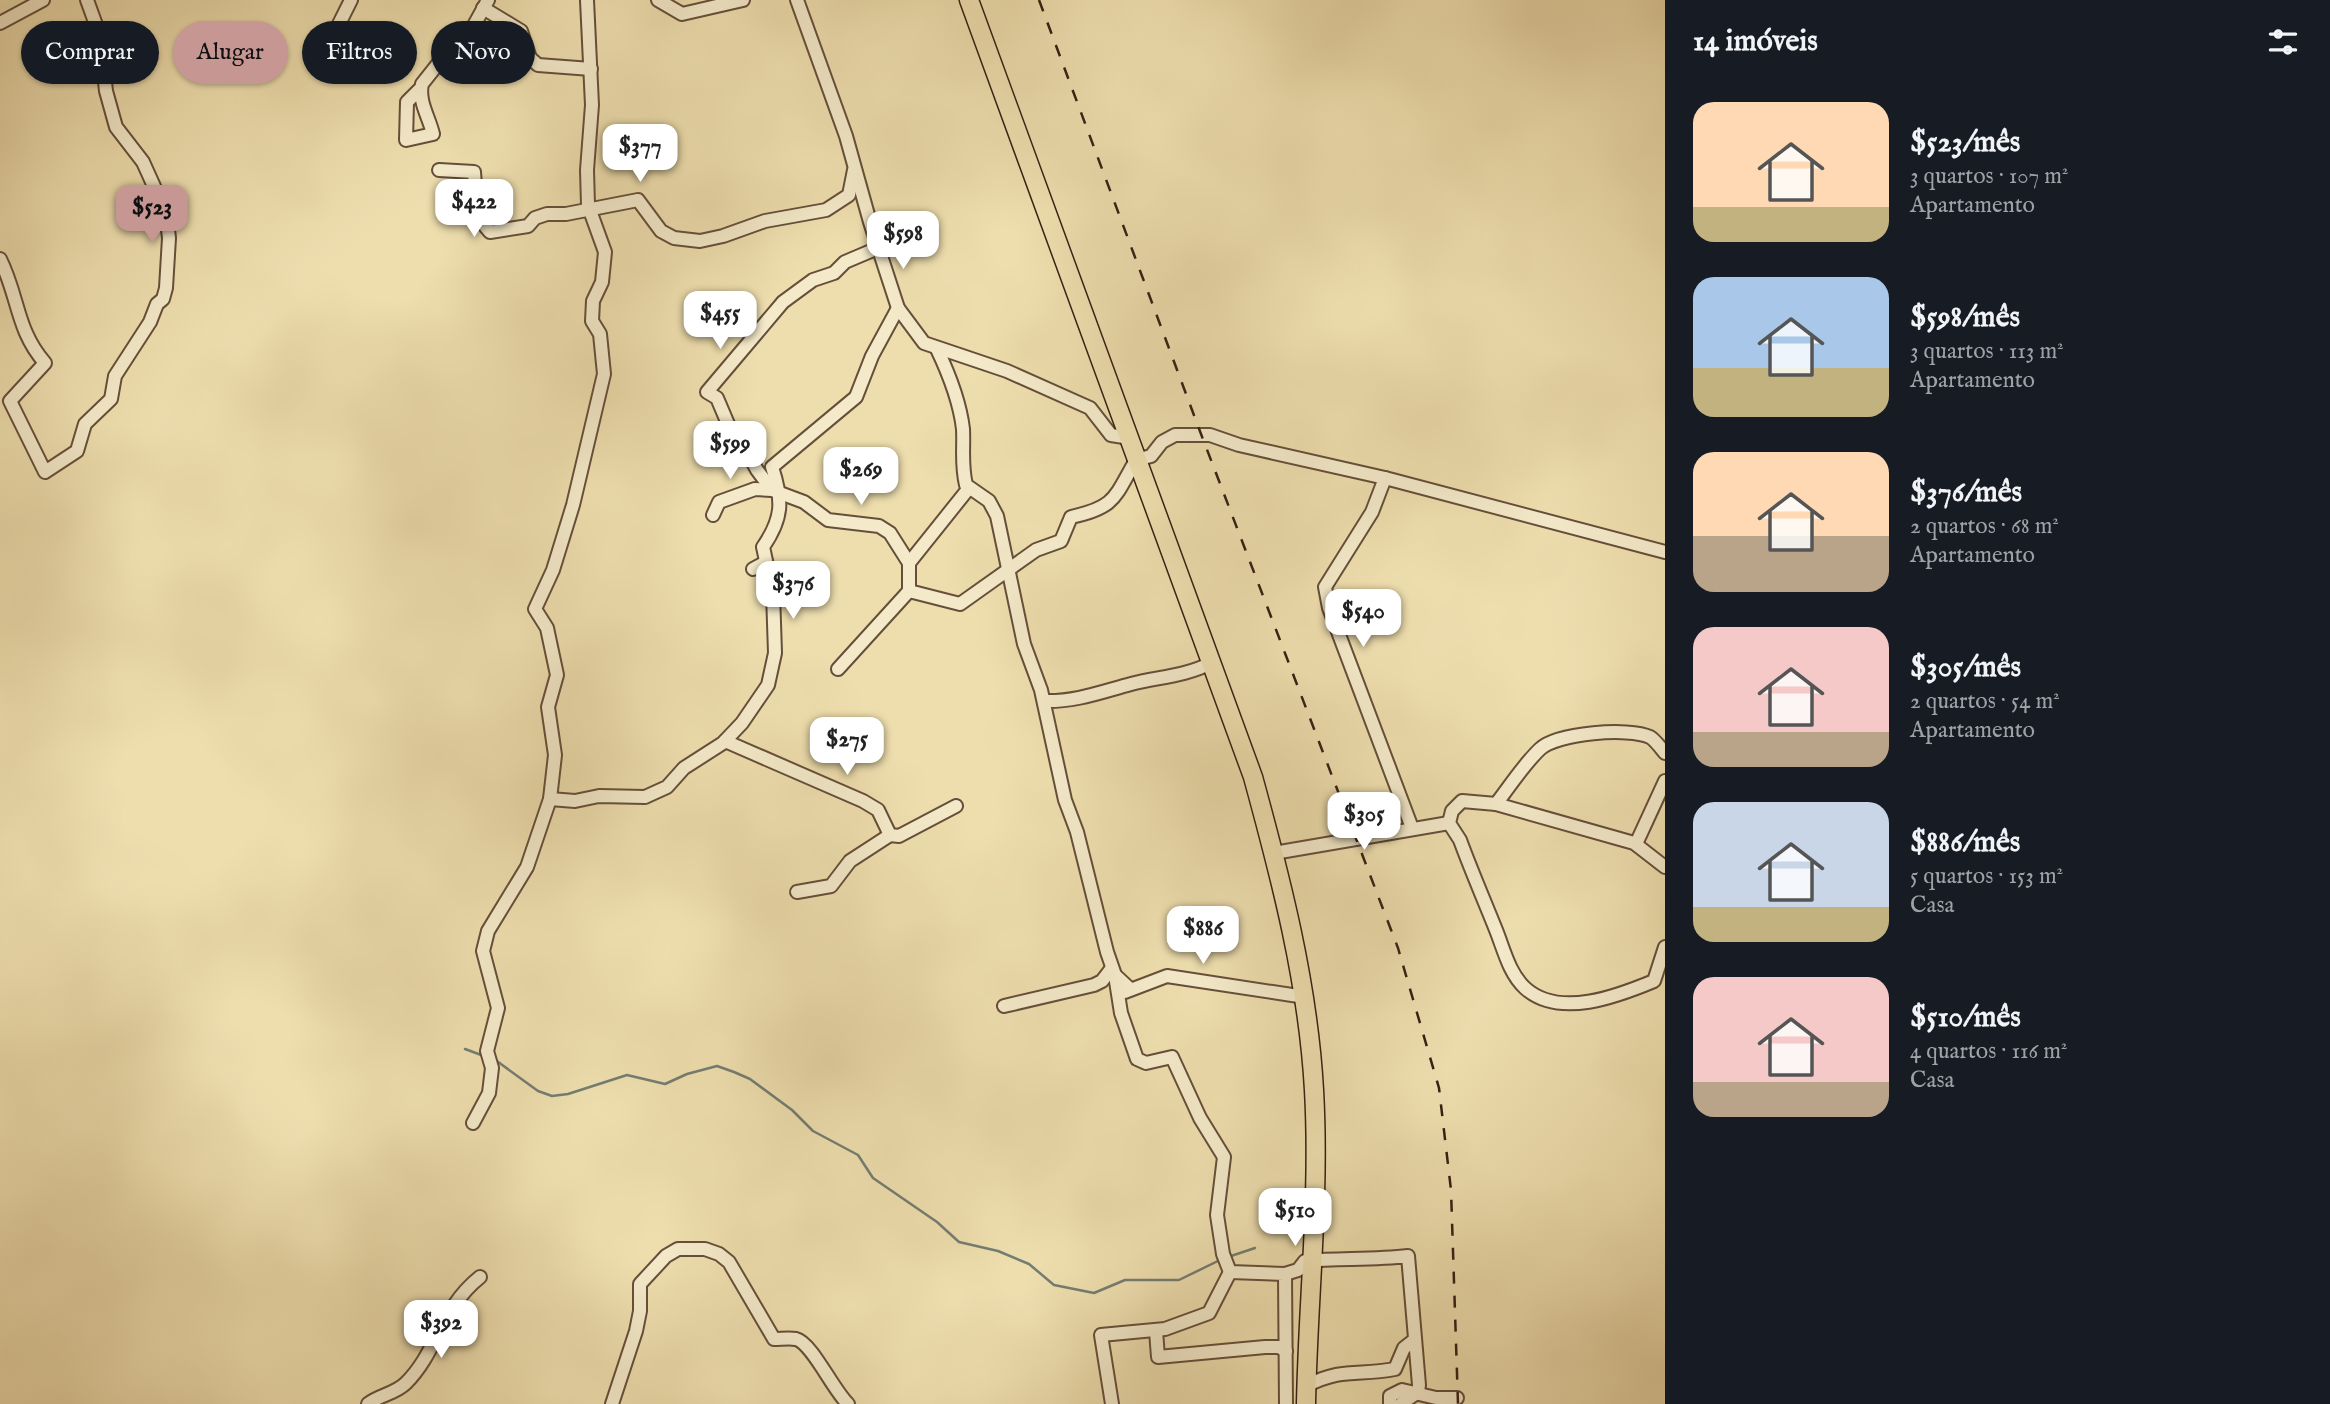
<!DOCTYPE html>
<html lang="pt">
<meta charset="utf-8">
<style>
:root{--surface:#171b24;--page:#20242c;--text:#f1f3f6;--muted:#9ea1a6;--accent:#c59692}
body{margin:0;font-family:"IM FELL English",serif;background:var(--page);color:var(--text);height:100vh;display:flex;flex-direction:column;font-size:26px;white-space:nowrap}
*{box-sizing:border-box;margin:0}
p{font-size:23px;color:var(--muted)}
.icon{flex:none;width:38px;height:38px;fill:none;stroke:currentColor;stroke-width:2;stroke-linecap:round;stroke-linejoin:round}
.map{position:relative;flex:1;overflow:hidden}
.details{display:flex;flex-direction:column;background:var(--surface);width:665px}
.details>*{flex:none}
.top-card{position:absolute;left:21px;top:21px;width:665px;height:63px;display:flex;gap:14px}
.price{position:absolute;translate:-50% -60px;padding:0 16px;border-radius:14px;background:#fff;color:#222;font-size:23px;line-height:46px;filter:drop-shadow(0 2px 4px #0008)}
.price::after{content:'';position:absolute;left:50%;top:42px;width:21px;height:16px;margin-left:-10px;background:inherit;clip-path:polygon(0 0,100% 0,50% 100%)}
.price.current{background:var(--accent);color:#111}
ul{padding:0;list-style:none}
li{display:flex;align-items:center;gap:21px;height:175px;padding:0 28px}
li span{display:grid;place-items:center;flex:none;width:196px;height:140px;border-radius:21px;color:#555}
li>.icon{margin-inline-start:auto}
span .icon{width:84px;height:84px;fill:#fffc;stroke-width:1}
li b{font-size:30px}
h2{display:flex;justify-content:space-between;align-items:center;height:84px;padding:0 28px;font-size:30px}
.tag{padding:0 24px;border-radius:32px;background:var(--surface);box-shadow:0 2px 5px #0004;font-size:24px;line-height:63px}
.tag.current{background:var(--accent);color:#111}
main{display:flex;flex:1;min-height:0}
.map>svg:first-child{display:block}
</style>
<main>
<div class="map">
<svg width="1665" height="1404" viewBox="0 0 1665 1404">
<rect width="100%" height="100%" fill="#eedeae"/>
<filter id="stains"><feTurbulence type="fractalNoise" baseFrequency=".00286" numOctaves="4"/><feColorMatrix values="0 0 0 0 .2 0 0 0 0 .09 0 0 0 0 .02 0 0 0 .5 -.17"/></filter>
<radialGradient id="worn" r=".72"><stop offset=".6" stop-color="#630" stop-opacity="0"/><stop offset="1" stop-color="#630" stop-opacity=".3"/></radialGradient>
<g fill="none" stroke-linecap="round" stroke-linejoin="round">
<g stroke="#737d72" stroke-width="2.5">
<path d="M465,1049L484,1056"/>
<path d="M494,1059L538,1091L552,1096L568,1094L627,1075L665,1084L687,1074L717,1066L734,1072L750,1079L792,1110L813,1131L858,1155L873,1178L937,1222L959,1242L998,1251L1029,1264L1054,1285L1094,1293L1125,1280H1179L1222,1259"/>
<path d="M1228,1257L1255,1248"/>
</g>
<g stroke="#654f3a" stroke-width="16">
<g id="minor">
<path d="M658,0L682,14L743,0"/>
<path d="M797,0L846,136L870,222L898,308L924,343L1007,371L1090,408L1111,435L1130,438"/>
<path d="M483,8L521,31L530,58L538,65L591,69"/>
<path d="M0,23L43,0"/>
<path d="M333,36L351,0"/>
<path d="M421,88L407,102L406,140L433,134C429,117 418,101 422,84L445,55L467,38L488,0"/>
<path d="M439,170L474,172C476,192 474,216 490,232L528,226L535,218L547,214H566L638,200L661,231L674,238L700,241L723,236L765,221L826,210L849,195L854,170"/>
<path d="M878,248L845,262L834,273L813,280L783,302L707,392L717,398L731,431L742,442L757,470L772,490L804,502L828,520L879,526L890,533L909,563"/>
<path d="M0,259C19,297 16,330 45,363L10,401L45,472L77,451L85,424L111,399L115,376L150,322L157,304L163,299L166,288L169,238L166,213L143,162L116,127L106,91L102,55L104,47L87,0"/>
<path d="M937,349C948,372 960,403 963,429C964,449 961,464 966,485L989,501L997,516L1024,644L1041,690L1065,800L1077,832L1107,952L1115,975L1130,989"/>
<path d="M1385,478L1372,512L1325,587L1329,608L1412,828"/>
<path d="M713,515L719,502L755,489L772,490"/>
<path d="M753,569L766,562"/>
<path d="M909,591L960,604L1036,550L1061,541L1071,517C1116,507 1114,498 1136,460L1151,456L1162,442L1175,435H1210L1239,445L1385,478L1665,552"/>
<path d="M838,669L909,591V563L969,488"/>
<path d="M1044,701C1075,702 1101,692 1131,684C1158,677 1186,676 1211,663"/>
<path d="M725,741L863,801L878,810L890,835L899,836L956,806"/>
<path d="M550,799L575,801L599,796L645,797L667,787L684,768L723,743L742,723L768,685L775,653L773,593L763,547C783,518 783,501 772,467L856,397L872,356L898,308"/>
<path d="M1496,804C1510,786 1524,764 1540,749C1557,733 1629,727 1650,737C1655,740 1661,748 1665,753"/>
<path d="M1636,844L1665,781"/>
<path d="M1274,853L1449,823"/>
<path d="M1665,867L1634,843L1496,804L1462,801L1452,811L1449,823L1460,840C1471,870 1484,900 1496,930C1504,950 1509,973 1525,988C1559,1019 1618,996 1654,981L1665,947"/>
<path d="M797,892L831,886L850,861L890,835"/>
<path d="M1115,975L1121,1013L1137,1059L1146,1063L1172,1057L1200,1118L1224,1157L1217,1215L1223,1254L1230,1272L1285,1274L1286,1404"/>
<path d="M1125,992L1167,976L1305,997"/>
<path d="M1004,1006L1094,985L1102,981L1112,968"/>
<path d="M473,1123L489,1093L492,1068L487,1051L498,1008L483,951L488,931L527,867L550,799L555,755L548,707L557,675L547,628L535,609L553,570L573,505L604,374L600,334L592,321L593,301L602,282L605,252L588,205L587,170L592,105L587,0"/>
<path d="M1285,1274L1298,1270L1305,1261C1340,1258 1373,1260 1408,1256L1419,1385L1418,1392L1401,1404"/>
<path d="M1156,1331L1158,1357L1265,1347H1279L1286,1351"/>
<path d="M1306,1386C1343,1367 1358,1376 1395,1369L1404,1348L1413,1341"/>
<path d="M368,1404C379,1395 395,1394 406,1383C438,1351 440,1309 480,1277"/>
<path d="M612,1404L636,1331L640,1311V1284L666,1256L678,1249H705L719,1254L729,1262L774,1339C781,1339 790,1338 796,1339C812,1343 833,1390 848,1404"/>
<path d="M1112,1404L1101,1335L1165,1329L1209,1313L1230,1272"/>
<path d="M1390,1404V1396L1402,1390L1436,1398H1457"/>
</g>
</g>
<g stroke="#371f14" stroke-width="21">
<path id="highway" d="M969,0L1253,777C1281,879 1308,983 1314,1090C1320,1195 1308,1299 1306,1404"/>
</g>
<use href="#minor" stroke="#f4eaca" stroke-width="12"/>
<use href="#highway" stroke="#eedeae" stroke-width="18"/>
<path stroke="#371f14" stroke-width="2.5" stroke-dasharray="12 12" stroke-linecap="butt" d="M1039,0L1201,434L1398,948L1439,1088L1451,1190L1458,1404"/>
</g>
<rect width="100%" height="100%" filter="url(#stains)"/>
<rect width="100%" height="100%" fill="url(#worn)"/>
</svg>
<b class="price" style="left:640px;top:184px">$377</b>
<b class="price" style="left:474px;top:239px">$422</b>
<b class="price current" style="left:152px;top:245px">$523</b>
<b class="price" style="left:903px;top:271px">$598</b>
<b class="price" style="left:720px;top:351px">$455</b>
<b class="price" style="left:730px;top:481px">$599</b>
<b class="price" style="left:861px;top:507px">$269</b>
<b class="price" style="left:793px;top:621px">$376</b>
<b class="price" style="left:1363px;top:649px">$540</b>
<b class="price" style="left:847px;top:777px">$275</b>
<b class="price" style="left:1364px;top:852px">$305</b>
<b class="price" style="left:1203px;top:966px">$886</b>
<b class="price" style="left:1295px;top:1248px">$510</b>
<b class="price" style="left:441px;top:1360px">$392</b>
<div class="top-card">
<a class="tag">Comprar</a>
<a class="tag current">Alugar</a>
<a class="tag">Filtros</a>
<a class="tag">Novo</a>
</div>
</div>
<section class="details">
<h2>14 imóveis<svg class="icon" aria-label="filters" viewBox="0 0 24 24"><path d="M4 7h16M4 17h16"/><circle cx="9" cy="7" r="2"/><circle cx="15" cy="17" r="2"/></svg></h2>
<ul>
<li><span style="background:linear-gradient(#ffd9b3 75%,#c2b280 0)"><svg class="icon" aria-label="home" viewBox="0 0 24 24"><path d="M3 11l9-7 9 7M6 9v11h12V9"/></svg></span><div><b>$523/mês</b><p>3 quartos · 107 m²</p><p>Apartamento</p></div></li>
<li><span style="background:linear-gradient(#a9c7e8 65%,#c2b280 0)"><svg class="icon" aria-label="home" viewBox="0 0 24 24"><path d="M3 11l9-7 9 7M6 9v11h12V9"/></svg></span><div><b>$598/mês</b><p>3 quartos · 113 m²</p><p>Apartamento</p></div></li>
<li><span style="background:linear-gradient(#ffd9b3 60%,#b9a48a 0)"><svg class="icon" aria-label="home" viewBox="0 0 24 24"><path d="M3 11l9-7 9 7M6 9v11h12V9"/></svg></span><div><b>$376/mês</b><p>2 quartos · 68 m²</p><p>Apartamento</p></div></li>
<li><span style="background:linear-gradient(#f6c9c9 75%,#b9a48a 0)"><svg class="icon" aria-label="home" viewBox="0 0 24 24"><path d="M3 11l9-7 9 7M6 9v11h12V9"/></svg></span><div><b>$305/mês</b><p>2 quartos · 54 m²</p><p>Apartamento</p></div></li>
<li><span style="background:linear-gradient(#c9d6e8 75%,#c2b280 0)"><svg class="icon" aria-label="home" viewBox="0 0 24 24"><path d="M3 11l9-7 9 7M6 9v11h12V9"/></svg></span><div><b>$886/mês</b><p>5 quartos · 153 m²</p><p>Casa</p></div></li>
<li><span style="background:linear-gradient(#f6c9c9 75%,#b9a48a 0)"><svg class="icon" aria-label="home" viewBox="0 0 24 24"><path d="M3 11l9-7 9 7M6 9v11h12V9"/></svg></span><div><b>$510/mês</b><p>4 quartos · 116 m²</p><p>Casa</p></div></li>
</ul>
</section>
</main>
